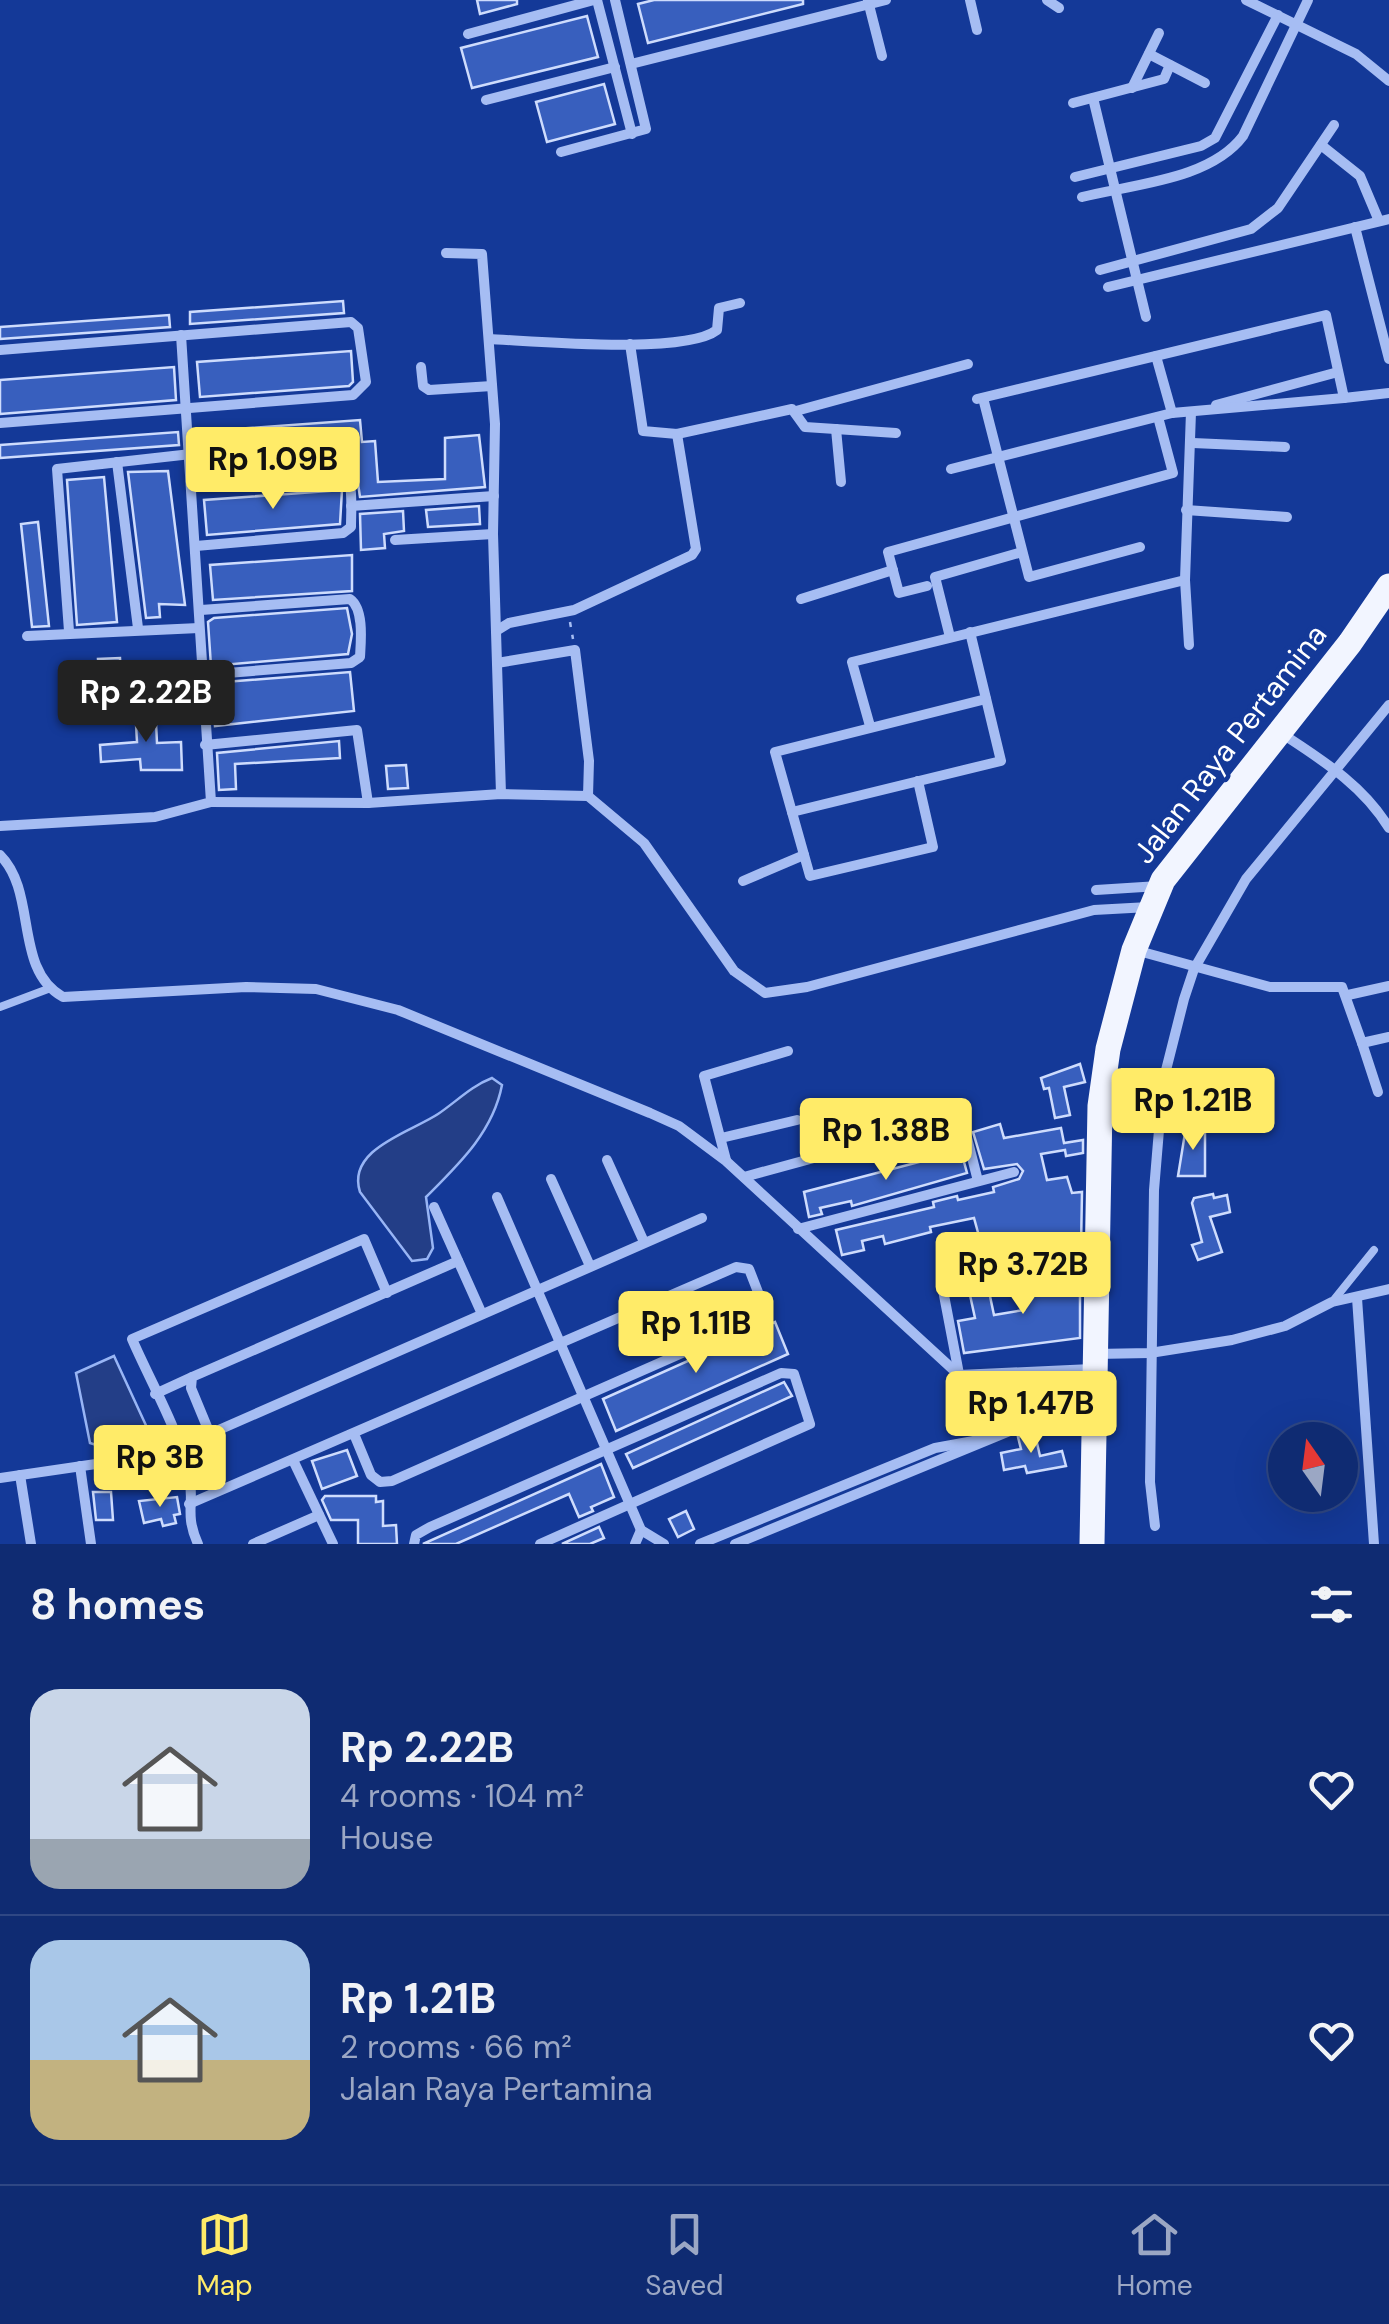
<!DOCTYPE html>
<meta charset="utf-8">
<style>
:root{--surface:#0f2b72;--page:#1d377a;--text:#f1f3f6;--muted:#9ba7c4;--line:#2f4784;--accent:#ffeb68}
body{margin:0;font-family:"DM Sans",sans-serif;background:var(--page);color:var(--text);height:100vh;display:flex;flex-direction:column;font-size:38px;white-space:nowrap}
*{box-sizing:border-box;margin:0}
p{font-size:32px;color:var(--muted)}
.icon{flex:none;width:55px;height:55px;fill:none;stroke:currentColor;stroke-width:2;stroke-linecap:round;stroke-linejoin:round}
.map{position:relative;height:1544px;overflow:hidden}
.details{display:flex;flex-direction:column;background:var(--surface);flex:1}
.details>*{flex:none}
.needle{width:65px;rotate:346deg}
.buttons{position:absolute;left:1268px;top:1422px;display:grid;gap:20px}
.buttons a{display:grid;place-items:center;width:90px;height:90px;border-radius:50%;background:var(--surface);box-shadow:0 10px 40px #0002,0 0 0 2px var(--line);font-size:50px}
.price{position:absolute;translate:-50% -85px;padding:0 22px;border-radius:10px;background:var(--accent);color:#111;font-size:32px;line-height:65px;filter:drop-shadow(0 2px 5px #0008)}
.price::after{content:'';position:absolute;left:50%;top:60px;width:30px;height:22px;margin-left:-15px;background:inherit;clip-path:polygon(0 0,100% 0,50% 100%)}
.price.current{background:#222;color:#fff}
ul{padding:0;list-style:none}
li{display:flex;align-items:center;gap:30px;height:250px;padding:0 30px}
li+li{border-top:2px solid var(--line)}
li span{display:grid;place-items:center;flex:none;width:280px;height:200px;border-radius:30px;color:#555}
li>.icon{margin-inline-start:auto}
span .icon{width:120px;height:120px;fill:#fffc;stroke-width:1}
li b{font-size:42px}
h2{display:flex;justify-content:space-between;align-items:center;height:120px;padding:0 30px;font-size:42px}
.menu{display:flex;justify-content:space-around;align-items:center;height:140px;border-top:2px solid var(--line);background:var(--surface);font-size:28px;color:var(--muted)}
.menu a{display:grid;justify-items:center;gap:5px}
.menu .current{color:var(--accent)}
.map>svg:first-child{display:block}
</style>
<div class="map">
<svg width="1389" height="1544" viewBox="0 0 1389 1544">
<rect width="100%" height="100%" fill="#143998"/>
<g fill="#233e87" stroke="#98b5f5" stroke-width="2.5">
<path d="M492,1078L502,1085C493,1132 459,1164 426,1197L433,1248L427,1259L412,1261L360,1192C346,1149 411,1132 438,1114C456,1102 471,1086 492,1078Z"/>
<path d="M114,1356L149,1432L96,1445L90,1443L76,1373Z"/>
</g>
<g fill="#385fbe" stroke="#cedcfd" stroke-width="2.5">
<path d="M477,0H517V4L480,14Z"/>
<path d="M654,0H803V4L648,43L638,4Z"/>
<path d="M587,16L598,57L472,88L461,48Z"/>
<path d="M604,84L615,124L547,142L536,102Z"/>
<path d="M343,301L344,313L190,324V312Z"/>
<path d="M169,315L170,327L0,339V327Z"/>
<path d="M351,351L353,382L349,386L200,397L197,362Z"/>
<path d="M174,367L176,400L0,414V380Z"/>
<path d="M360,420L362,442L375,441L378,482L445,479V438L479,435L485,487L360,497L354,456L198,467L196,432Z"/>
<path d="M178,432L179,445L0,458V445Z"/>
<path d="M168,471L185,605L159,604L160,617L146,618L128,472Z"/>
<path d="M104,477L117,622L77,625L67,480Z"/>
<path d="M342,490L340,524L207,535L204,500Z"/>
<path d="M479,506L480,524L428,527L426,510Z"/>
<path d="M403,511L404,531L384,534L385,548L361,550L360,514Z"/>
<path d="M38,522L49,626L32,627L21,524Z"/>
<path d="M352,555V591L213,600L210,565Z"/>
<path d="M347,608L352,634L348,654L211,666L208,622L214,618Z"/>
<path d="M120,658L121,676L99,677L98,659Z"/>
<path d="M350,672L354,711L215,726L212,683Z"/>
<path d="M194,677L196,711L163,713L161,679Z"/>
<path d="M155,703L157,743L181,742L182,770H141L140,759L101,762L100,745L137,742L135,705Z"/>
<path d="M339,741L340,758L235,764L236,789L219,790L217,753Z"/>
<path d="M406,765L408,788L388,789L386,766Z"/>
<path d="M1080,1064L1085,1082L1064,1087L1070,1115L1055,1118L1049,1088L1044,1089L1041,1078Z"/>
<path d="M1000,1124L1004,1138L1061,1128L1064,1143L1083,1140V1153L1066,1156L1065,1150L1041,1154L1047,1180L1067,1177L1072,1193L1082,1192L1081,1248L1075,1249L1074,1235L1047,1238L1050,1260H1017L1015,1249L985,1258L974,1218L930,1227L931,1232L885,1244L883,1236L862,1241L864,1250L842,1255L836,1230L934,1207L933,1202L957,1196L958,1200L994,1192L993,1187L1019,1179L1023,1171L1017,1164L984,1169L973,1132Z"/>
<path d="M1186,1127H1205V1176H1178Z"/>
<path d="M961,1151L967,1173L852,1206L851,1201L820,1208L822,1214L809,1217L804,1192Z"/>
<path d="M1213,1194L1214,1198L1227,1195L1230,1212L1210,1217L1222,1252L1198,1260L1192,1245L1202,1242L1192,1203L1194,1198Z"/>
<path d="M1022,1278H1053L1054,1286L1080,1285V1338L964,1353L958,1321L975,1318L968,1286L987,1282L994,1315L1024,1310Z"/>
<path d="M775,1322L788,1354L616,1431L603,1399Z"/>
<path d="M784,1382L792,1396L633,1468L626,1454Z"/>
<path d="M1034,1430L1040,1456L1062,1451L1066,1466L1027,1473L1025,1466L1004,1470L1001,1453L1021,1449L1018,1437Z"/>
<path d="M347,1450L357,1476L322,1489L312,1461Z"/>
<path d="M601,1464L614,1497L591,1507L593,1511L579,1517L569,1494L456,1544H423Z"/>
<path d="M93,1492H111L113,1520H96Z"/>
<path d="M325,1496H376V1502L383,1501V1526L396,1525L397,1544H358V1520H331L322,1500Z"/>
<path d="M177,1497L180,1514L174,1515L176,1523L163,1526L161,1519L144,1523L139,1501Z"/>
<path d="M686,1511L694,1529L678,1537L669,1519Z"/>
<path d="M599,1527L604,1538L590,1544H562Z"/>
</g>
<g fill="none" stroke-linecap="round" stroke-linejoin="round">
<path stroke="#a6bdf3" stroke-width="2.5" stroke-dasharray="5 8" stroke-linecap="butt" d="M570,622L573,639"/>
<g stroke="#a6bdf3" stroke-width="8">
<path d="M0,1007L48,989"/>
<path d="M1333,1301L1374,1250"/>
</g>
<g stroke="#a6bdf3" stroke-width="10">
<path d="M597,0L632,134"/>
<path d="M970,0L977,30"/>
<path d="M1047,0L1059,8"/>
<path d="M1246,0L1356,54L1389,81"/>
<path d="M868,1L882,56"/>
<path d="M468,34L594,0"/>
<path d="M1149,54L1205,83"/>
<path d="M631,64L886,0"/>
<path d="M1132,88L1159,33"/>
<path d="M1093,98L1146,317"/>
<path d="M486,100L615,67"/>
<path d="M1073,103L1164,79L1170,65"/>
<path d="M1321,145L1360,176L1379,221"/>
<path d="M561,152L646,129L615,0"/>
<path d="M1075,177L1201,146L1215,138L1278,15"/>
<path d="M1082,197C1133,184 1210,180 1243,136L1308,0"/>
<path d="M1355,227L1389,359"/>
<path d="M446,253L482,254L495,424L493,534L501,794"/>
<path d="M1100,270L1251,229L1278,208L1334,125"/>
<path d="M1108,287L1389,219"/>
<path d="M489,339C534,341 685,355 717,330L719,308L740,303"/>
<path d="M630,344L643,431L677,434L792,409L805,427L896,433"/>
<path d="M0,350L351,322L358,328L366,382L353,395L0,423"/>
<path d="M1156,356L1172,413"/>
<path d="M421,367L423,386L429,390L492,386"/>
<path d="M983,398L1029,577L1140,547"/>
<path d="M977,399L1326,315L1344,398L1389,393"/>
<path d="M1216,405L1338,372"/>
<path d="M796,411L968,364"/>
<path d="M836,429L841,482"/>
<path d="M1193,443L1285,447"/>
<path d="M117,462L138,628"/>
<path d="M951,469L1172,413L1344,398"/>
<path d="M192,480L343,468C354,482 351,508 351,527L343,533L196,546"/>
<path d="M351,506L494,496"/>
<path d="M1186,510L1287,517"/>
<path d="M395,540L493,534"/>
<path d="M927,586L899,593L888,552L1173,473L1158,417"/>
<path d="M801,599L893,570"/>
<path d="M201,610L350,599C364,609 361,640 360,657L351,663L202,675"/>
<path d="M69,631L57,469L191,454"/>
<path d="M496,631L509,623L574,610L692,555L696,549L677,434"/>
<path d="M27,636L199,628"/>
<path d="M950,637L935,577L1022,552"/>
<path d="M1189,645L1185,580L1191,412"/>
<path d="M870,726L852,662L1185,580"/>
<path d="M1281,733C1322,760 1363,785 1389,828"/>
<path d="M205,745L357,730L368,803L211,802"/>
<path d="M918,781L933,847L810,876L775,752L986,699"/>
<path d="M588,796L644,843L734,971L765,993L807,987L1094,910L1149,907"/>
<path d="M368,803L501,794L588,796L589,761L575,650L497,663"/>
<path d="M792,812L1001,761L970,632"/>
<path d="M0,826L155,817L211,802L181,335"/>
<path d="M0,855C38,893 13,969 63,997L246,987L316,989L398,1010L650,1113L679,1126L726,1161L959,1375L1092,1369"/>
<path d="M743,881L804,855"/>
<path d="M1096,890L1159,886"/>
<path d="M1135,950L1270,987H1342L1362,1043L1389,1037"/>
<path d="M1348,995L1389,986"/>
<path d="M1362,1043L1378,1092"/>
<path d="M721,1138L797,1120"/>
<path d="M607,1160L644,1242"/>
<path d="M726,1160L704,1076L788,1051"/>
<path d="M744,1177L953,1120L967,1138L978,1181"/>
<path d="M551,1179L590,1266"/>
<path d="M497,1197L641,1530L664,1544"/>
<path d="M434,1207L482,1314"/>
<path d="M798,1229L1014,1172"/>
<path d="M1357,1298L1374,1544"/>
<path d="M1095,1354L1150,1353L1232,1340L1285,1326L1332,1302L1389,1289"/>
<path d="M959,1374L943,1290L945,1279L955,1269H1095"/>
<path d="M155,1394L192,1377"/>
<path d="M210,1434L191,1388L192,1377L458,1261"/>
<path d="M293,1460L333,1544"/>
<path d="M80,1466L91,1544"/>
<path d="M20,1475L31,1544"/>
<path d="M0,1478L164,1454L702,1218"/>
<path d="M189,1504L736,1267L749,1269L765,1310L757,1320L392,1481L380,1482L371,1475L354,1434"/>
<path d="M1155,1526L1150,1482L1154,1190L1163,1082L1184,999L1194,969L1246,879L1389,705"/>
<path d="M198,1544C184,1513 195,1504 189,1476C179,1430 151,1383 132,1339L364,1239L387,1293"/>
<path d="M253,1544L319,1515"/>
<path d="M414,1544L416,1535L430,1527L781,1373L794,1374L810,1424L540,1544"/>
<path d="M635,1544L641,1530"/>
<path d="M700,1544L935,1448L990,1438"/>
<path d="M735,1544L1092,1397"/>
</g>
<path stroke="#f2f5ff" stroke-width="25" d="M1092,1544L1100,1106L1108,1049L1134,950L1163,880L1350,643L1389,586"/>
</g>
<g text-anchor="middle" stroke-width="9" stroke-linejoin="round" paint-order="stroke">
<g font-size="30" fill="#fff" stroke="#143998">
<text transform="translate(1230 744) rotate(-52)" y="10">Jalan Raya Pertamina</text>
</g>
</g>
</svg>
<div class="buttons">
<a><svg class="needle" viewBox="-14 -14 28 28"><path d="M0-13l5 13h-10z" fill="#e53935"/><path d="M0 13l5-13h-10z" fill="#9ba7c4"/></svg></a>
</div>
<b class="price" style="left:273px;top:512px">Rp 1.09B</b>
<b class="price current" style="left:146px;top:745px">Rp 2.22B</b>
<b class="price" style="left:1193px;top:1153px">Rp 1.21B</b>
<b class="price" style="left:886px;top:1183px">Rp 1.38B</b>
<b class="price" style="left:1023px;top:1317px">Rp 3.72B</b>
<b class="price" style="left:696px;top:1376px">Rp 1.11B</b>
<b class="price" style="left:1031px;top:1456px">Rp 1.47B</b>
<b class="price" style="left:160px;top:1510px">Rp 3B</b>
</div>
<section class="details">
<h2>8 homes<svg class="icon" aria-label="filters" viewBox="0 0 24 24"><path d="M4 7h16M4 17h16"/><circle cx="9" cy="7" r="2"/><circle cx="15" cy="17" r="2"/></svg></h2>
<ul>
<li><span style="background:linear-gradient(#c9d6e8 75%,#9aa5b1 0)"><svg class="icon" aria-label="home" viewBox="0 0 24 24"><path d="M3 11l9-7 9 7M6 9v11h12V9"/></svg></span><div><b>Rp 2.22B</b><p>4 rooms · 104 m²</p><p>House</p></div><svg class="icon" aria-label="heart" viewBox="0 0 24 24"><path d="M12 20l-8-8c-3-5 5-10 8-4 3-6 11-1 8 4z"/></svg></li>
<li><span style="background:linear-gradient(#a9c7e8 60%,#c2b280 0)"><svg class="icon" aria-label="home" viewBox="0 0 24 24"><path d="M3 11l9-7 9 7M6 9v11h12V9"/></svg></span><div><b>Rp 1.21B</b><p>2 rooms · 66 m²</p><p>Jalan Raya Pertamina</p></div><svg class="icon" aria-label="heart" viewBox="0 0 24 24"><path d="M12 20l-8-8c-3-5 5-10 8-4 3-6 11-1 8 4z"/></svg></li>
</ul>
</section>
<nav class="menu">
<a class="current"><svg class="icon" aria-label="map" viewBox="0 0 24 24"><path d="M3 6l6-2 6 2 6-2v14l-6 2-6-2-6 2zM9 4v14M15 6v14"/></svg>Map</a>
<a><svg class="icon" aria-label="saved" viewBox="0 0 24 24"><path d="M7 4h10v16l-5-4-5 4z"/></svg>Saved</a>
<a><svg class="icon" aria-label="home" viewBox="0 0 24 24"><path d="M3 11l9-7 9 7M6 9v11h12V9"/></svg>Home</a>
</nav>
